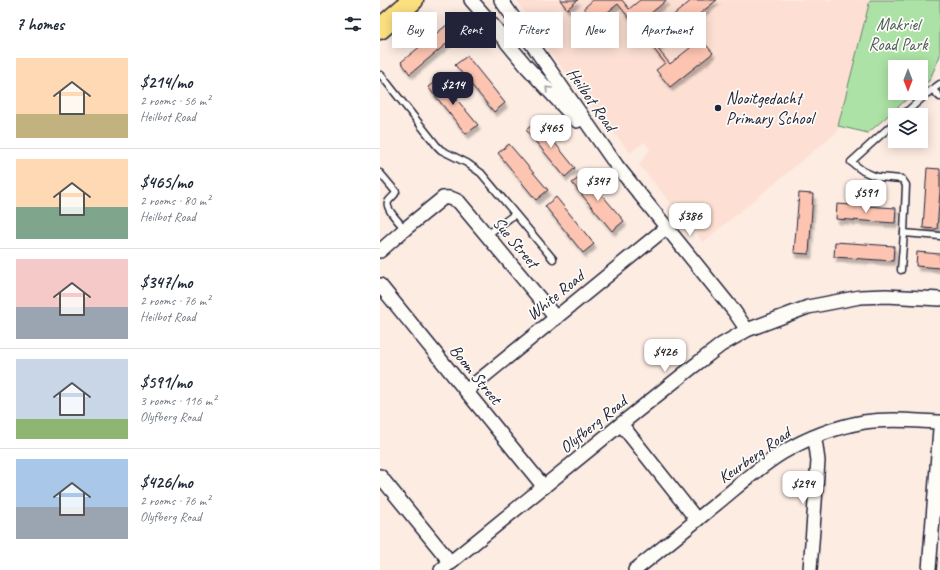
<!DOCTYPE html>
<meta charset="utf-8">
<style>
:root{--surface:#fff;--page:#f6f6f7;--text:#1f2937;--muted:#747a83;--line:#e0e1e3;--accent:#22223b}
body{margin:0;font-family:Caveat,sans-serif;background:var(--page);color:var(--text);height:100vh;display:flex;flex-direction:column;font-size:15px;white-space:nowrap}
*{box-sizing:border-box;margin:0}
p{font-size:13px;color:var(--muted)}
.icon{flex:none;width:22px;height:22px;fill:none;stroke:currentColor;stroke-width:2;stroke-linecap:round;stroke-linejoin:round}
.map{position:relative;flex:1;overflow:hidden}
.drawer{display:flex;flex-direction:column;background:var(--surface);width:380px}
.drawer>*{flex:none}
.top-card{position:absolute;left:12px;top:12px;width:380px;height:36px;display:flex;gap:8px}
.needle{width:26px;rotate:180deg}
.buttons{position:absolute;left:508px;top:60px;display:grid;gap:8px}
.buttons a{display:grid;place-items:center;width:40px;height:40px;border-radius:0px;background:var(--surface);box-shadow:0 2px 10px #0003;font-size:20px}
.price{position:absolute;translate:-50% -34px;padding:0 9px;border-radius:8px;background:#fff;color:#222;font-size:13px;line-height:26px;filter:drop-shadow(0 1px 2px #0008)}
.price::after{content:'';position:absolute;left:50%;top:24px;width:12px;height:9px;margin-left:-6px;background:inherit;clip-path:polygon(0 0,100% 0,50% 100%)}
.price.current{background:var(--accent);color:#fff}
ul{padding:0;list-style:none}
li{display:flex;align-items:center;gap:12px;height:100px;padding:0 16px}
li+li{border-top:1px solid var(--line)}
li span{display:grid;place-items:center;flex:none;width:112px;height:80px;border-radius:0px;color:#555}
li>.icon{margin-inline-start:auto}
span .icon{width:48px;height:48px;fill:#fffc;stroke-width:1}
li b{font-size:17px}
h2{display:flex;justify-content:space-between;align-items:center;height:48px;padding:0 16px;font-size:17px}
.chip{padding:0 14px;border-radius:0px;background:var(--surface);box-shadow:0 2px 10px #0003;font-size:14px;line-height:36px}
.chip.current{background:var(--accent);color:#fff}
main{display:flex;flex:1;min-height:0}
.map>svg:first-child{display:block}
</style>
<main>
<section class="drawer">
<h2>7 homes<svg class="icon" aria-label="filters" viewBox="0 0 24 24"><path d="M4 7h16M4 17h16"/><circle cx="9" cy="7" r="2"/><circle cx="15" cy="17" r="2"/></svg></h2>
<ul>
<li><span style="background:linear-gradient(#ffd9b3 70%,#c2b280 0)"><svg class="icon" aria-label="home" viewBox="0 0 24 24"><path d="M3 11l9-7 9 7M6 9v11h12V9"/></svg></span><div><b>$214/mo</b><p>2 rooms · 56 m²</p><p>Heilbot Road</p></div></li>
<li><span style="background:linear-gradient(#ffd9b3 60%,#7fa58c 0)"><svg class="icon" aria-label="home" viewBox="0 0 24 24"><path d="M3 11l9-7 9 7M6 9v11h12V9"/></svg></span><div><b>$465/mo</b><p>2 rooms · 80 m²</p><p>Heilbot Road</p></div></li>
<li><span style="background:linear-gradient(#f6c9c9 60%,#9aa5b1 0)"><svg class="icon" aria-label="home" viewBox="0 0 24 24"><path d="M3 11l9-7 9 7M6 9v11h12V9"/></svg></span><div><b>$347/mo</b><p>2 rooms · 76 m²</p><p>Heilbot Road</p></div></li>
<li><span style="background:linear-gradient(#c9d6e8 75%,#8fb573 0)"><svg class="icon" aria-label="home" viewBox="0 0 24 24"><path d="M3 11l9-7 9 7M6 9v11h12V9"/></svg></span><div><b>$591/mo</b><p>3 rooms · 116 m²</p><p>Olyfberg Road</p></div></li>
<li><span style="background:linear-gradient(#a9c7e8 60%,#9aa5b1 0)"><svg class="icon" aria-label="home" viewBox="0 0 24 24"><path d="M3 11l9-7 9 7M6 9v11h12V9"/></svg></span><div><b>$426/mo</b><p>2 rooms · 76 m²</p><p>Olyfberg Road</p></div></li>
</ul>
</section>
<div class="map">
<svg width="560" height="570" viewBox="0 0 560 570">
<defs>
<filter id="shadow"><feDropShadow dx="2.5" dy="4.5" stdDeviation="1" flood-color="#0004"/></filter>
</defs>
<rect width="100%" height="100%" fill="#fdece2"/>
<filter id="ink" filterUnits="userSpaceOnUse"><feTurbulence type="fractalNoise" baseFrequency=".025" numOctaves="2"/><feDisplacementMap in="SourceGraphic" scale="8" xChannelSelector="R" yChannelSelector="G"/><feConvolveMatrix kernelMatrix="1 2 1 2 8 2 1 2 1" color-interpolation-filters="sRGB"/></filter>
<g filter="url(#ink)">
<path fill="#fde0d3" d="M137,0H490L457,132L323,242L259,165L270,149L264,142L250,153L165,47Z"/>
<path fill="#ace2a5" stroke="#678270" d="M490,0H560V56L549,81L541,87V67H515V93H534L488,133L458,126Z"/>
<g fill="#fdc5b1" stroke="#22223b" filter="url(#shadow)">
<path d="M180,0H198L187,9Z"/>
<path d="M213,0H242L249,9L260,0H287L260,22L270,34L312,0H337L277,48L290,64L321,39L333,53L290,87L276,70L285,63L238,4L215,22L204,8Z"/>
<path d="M68,24L77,35L30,74L21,62Z"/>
<path d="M87,56L125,103L114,112L75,65Z"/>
<path d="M59,78L98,125L86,134L48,87Z"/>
<path d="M157,121L195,168L185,177L146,130Z"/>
<path d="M129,144L168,190L156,200L118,153Z"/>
<path d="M547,168L560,169V192L557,229L543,228Z"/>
<path d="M204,174L244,221L232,231L192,183Z"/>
<path d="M419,193L433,194L429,254L414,253Z"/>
<path d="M176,197L214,244L203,253L165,206Z"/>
<path d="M457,204L516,208L515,223L456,219Z"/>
<path d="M455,242L514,246L513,261L454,257Z"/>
<path d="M537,252L560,254V268L536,266Z"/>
</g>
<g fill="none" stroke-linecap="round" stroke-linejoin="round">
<g stroke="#22223b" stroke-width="9">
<g id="lane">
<path d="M1,75L57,146L61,150L87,163L101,173L173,259"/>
<path d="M553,90L560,97"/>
<path d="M523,115L549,92L560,84"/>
<path d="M515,122L471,162L483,171L492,175L498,177L522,179L526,185L524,233L560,236"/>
<path d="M0,173L16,192C14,197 10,198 8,202C5,209 21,224 25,229"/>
<path d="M107,235L135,214"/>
<path d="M521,270L524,233"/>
</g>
</g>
<g stroke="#22223b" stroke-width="16">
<g id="street">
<path d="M91,0L105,16L147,67L197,121"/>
<path d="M121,0L237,166L354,311L367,330"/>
<path d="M0,251L25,229L63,198C69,197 73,198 79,202L176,318"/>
<path d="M0,285L164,487"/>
<path d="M86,391L287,227"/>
<path d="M241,424L317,520"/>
<path d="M0,476L71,563"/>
<path d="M61,570L241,424L310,369L341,345L367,330L428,307L480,297L506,296L560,299"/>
<path d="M255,570C280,550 305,530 330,509C354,490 376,469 402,453C427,438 456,427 484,422C510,418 535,421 560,422"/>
<path d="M430,570L438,461L436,446L434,437"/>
<path d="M549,570L560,429"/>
</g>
</g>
<g stroke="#22223b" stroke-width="23">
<path id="primary" d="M0,29L33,0"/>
</g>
<use href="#lane" stroke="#fdfcf7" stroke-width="6"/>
<use href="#street" stroke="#fdfcf7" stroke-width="13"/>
<use href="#primary" stroke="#fce080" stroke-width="20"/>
</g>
<defs><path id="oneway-chevron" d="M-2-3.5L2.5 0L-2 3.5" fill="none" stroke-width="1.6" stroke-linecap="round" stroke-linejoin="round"/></defs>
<use stroke="#9a9aa2" href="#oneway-chevron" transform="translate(168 89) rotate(-133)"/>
</g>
<circle fill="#22223b" stroke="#fdfcf7" stroke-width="1.5" cx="338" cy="108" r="4"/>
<g text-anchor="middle" stroke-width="3.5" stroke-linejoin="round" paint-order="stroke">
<g font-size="17" fill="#4b5c5b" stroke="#fdfcf7">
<text x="518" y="30">Makriel<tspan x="518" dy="20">Road Park</tspan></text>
</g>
<g font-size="17" fill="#22223b" stroke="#fdfcf7" text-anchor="start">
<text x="346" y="104">Nooitgedacht<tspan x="346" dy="20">Primary School</tspan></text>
</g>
<g font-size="17" fill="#22223b" stroke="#fdfcf7">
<text transform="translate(212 99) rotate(55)" y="6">Heilbot Road</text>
<text transform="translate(136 242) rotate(50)" y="6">Sue Street</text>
<text transform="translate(175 295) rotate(-39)" y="6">White Road</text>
<text transform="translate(96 374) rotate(51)" y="6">Boom Street</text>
<text transform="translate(213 424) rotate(-39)" y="6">Olyfberg Road</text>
<text transform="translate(374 455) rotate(-35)" y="6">Keurberg Road</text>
</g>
</g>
</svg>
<div class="buttons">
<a><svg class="needle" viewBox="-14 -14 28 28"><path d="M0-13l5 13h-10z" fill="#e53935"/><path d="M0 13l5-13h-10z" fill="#747a83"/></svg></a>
<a><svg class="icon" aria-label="layers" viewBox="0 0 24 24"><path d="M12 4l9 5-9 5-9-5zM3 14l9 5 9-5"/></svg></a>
</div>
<b class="price current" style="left:73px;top:106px">$214</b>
<b class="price" style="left:171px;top:149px">$465</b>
<b class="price" style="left:218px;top:202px">$347</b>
<b class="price" style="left:486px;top:214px">$591</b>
<b class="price" style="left:310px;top:237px">$386</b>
<b class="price" style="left:285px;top:373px">$426</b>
<b class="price" style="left:423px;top:505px">$294</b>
<div class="top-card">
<a class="chip">Buy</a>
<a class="chip current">Rent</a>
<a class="chip">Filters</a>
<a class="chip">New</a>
<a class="chip">Apartment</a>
</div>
</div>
</main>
